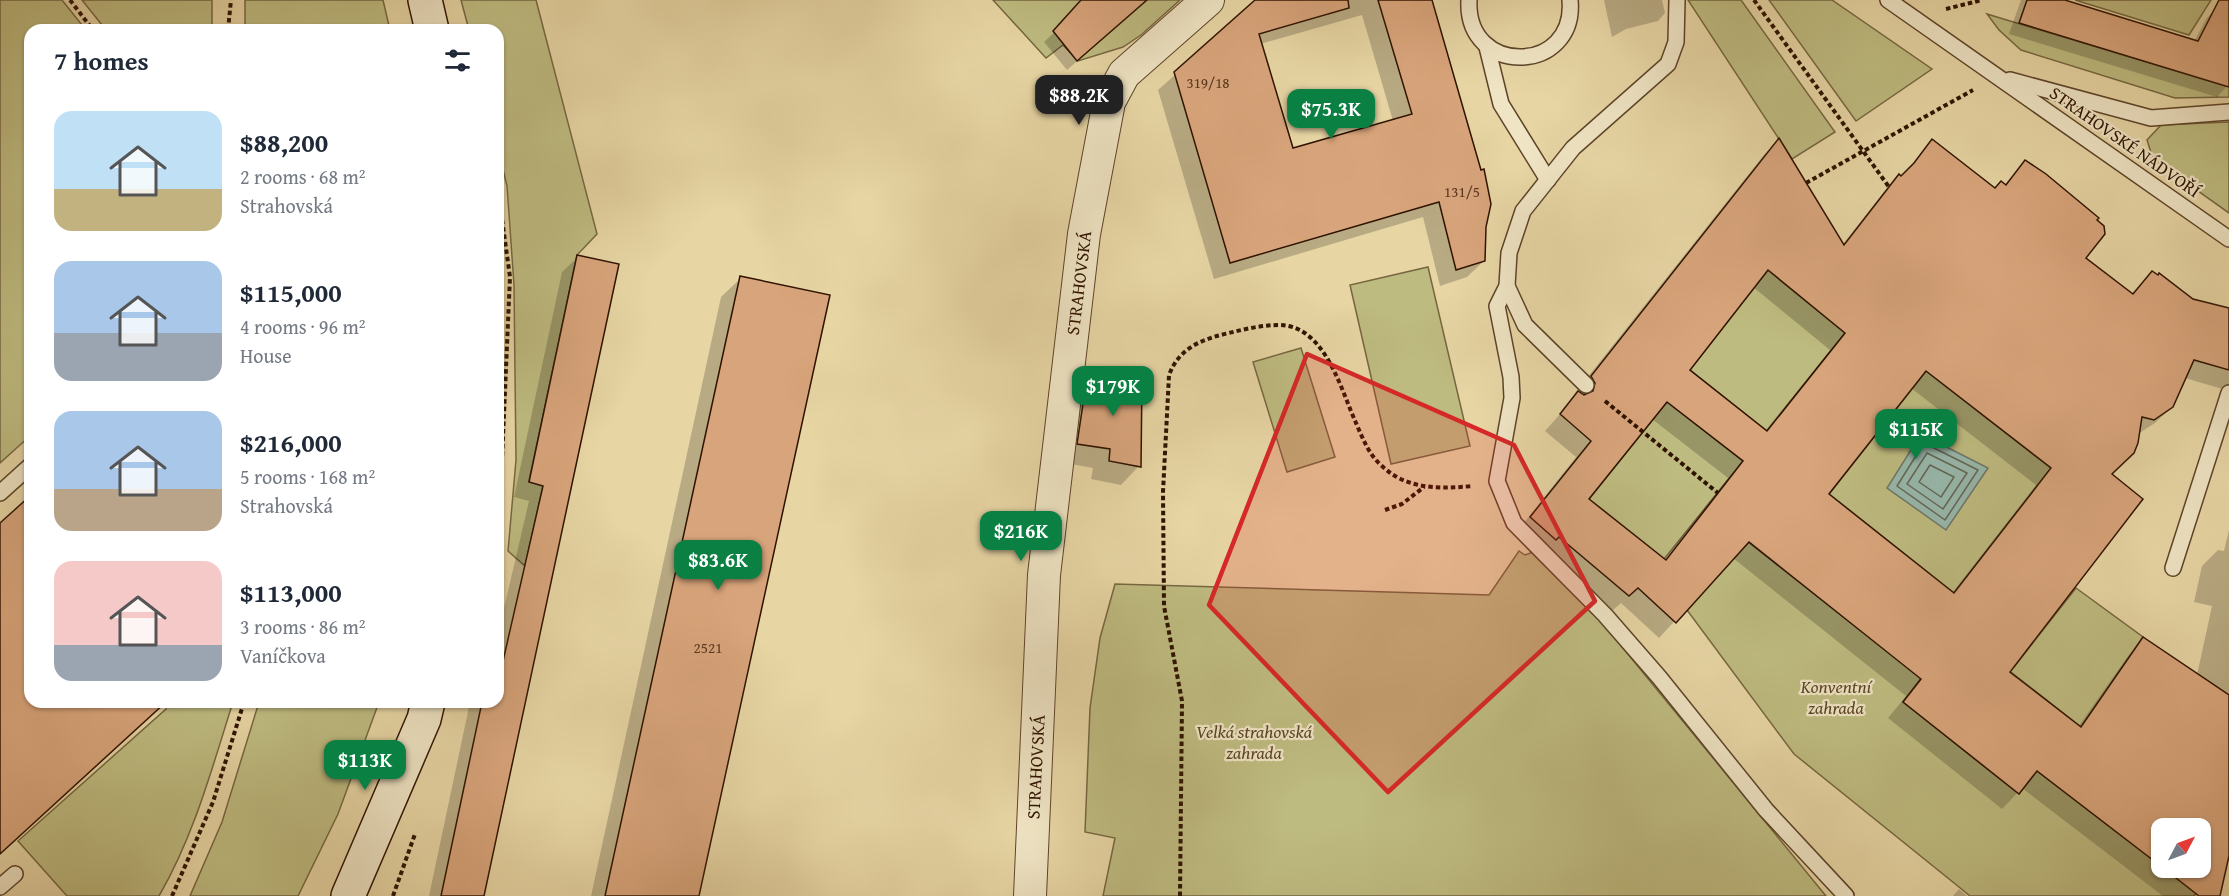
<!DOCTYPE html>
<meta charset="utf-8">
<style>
:root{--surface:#fff;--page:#f2f2f3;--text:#1f2937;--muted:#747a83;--accent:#0b8043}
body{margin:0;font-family:"Gentium Book Plus",serif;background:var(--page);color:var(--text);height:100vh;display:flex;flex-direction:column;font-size:22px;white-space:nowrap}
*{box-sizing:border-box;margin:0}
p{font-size:20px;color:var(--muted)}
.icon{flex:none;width:33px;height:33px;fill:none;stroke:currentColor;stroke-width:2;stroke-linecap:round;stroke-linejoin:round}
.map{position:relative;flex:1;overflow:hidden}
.details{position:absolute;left:24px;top:24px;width:480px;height:684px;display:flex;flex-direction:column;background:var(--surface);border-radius:18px;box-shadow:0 2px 4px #0004}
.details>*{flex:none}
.needle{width:39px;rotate:49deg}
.tools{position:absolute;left:2151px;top:818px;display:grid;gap:12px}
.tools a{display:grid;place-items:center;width:60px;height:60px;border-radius:12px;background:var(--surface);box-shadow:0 2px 4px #0004;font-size:30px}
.price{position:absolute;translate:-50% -51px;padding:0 14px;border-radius:12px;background:var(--accent);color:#fff;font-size:20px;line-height:39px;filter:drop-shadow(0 2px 3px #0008)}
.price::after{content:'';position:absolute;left:50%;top:36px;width:18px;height:14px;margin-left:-9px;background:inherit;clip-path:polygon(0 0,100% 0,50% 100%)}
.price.on{background:#222;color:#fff}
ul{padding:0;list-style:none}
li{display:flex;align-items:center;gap:18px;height:150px;padding:0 30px}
li span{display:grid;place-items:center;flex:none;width:168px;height:120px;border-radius:18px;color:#555}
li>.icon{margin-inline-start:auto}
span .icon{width:72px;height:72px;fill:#fffc;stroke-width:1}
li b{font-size:26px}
h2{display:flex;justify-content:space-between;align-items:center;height:72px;padding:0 30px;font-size:26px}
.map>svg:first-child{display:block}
</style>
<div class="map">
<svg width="2229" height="896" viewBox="0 0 2229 896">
<rect width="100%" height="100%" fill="#e7d5a4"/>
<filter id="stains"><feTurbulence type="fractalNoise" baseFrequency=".00333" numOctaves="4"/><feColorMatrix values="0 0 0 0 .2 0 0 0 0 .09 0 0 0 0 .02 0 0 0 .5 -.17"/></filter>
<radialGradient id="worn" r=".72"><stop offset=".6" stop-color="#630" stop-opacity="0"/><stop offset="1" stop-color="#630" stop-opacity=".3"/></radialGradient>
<g fill="#bebb80" stroke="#766740" stroke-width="1.5">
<path d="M0,0H62L86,30H30V436L0,463Z"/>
<path d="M82,0H212V30H106Z"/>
<path d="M245,0H383L390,30H245Z"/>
<path d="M461,0H536L597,234L577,255L529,481L543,486L525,566L508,551L516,460L514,285L507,186L498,149V30H469Z"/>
<path d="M993,0H1180L1141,35L1123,47L1078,61L1063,45L1046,58Z"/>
<path d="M1688,0H1741L1835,132L1792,159Z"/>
<path d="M1769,0H1832L1932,69L1856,121Z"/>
<path d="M2075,0H2211L2189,35Z"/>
<path d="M1987,14L2229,87V97L2175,98L2021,50L1999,30Z"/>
<path d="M2229,122V213L2153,159L2147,140L2161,125Z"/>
<path d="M1428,267L1470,446L1391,464L1350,285Z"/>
<path d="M1768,270L1845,333L1767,431L1690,370Z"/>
<path d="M1301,348L1335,457L1287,472L1253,362Z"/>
<path d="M1926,371L2051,468L1954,593L1829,494Z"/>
<path d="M1667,402L1743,461L1664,559L1589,499Z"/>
<path d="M1748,542L1921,678L1903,702L2019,794L2037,771L2196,893L2194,896H1970L1959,887L1794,754L1687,610Z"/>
<path d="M1519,551L1525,555L1533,552L1600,620L1826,896H1103L1115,838L1085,832L1090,708L1100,638L1115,584L1489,595Z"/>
<path d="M2076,588L2143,637L2081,727L2007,669L2014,667Z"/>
<path d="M168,702H233C212,768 194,836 159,896H67L18,841L166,709Z"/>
<path d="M259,702H379L338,814L298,896H190L222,822Z"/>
</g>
<path fill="#97b8ac" stroke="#6d7667" stroke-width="1.5" d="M1921,434L1988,468L1946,530L1887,488Z"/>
<g fill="#0003" fill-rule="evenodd">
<path d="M1084,0H1147L1067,70L1044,42L1059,28L1057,25Z"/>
<path d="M1259,0H1431L1485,229L1484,261L1467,277L1440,286L1423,217L1214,279L1158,90ZM1362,15L1393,121L1292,150L1260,44Z"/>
<path d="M1604,0H1662L1665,13L1658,21L1626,29L1612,37Z"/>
<path d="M2021,0H2060L2194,42L2206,19L2216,8L2229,15V84L2217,97L2009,34Z"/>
<path d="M1778,140L1842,245L1884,192L1901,177L1932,141L1994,190L2004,185L2025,162L2084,258L2131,294L2152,273L2193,301L2229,308V391L2185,378L2172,407L2155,423L2138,434L2110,475L2008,672L2078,727L2128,656L2144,639L2197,675L2212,606L2194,602L2202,566L2218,550L2224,551L2229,530V848L2219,896H2163L2022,788L2002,809L1888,718L1906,696L1733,558L1659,638L1621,603L1612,611L1542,552L1515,534L1576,457L1545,431L1577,395L1575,393L1763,156ZM1753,287L1830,350L1765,431L1688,370ZM1911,388L2036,485L1952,593L1827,494ZM1652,419L1728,478L1664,560L1587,500ZM2162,828H2200V867H2162Z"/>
<path d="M578,257L483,896H429L470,702H498V634L529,501L514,497L562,272Z"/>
<path d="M741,278L698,896H591L721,297Z"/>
<path d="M1089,372L1139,466L1121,485L1091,479L1093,468L1060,462L1070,391Z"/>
<path d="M1959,889L1967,896H1953Z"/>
</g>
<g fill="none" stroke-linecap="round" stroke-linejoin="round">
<g stroke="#636656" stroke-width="1.5">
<path d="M1924,443L1978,470L1945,520L1897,486Z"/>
<path d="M1927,453L1967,473L1943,509L1907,484Z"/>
<path d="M1930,465L1954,477L1941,497L1919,482Z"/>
</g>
</g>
<g fill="#d8a47b" stroke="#2f1300" stroke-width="1.5" fill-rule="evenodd">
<path d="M1081,0H1147L1077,61L1053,31Z"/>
<path d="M1255,0H1348L1349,8L1259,34L1293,148L1412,114L1378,0H1432L1481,170L1484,169L1491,204L1486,227L1485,261L1456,270L1439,202L1230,263L1174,72Z"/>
<path d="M2027,0H2065L2198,41L2219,0H2229V87L2019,23Z"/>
<path d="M1779,138L1844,245L1899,174L1901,176L1914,163L1932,139L1995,188L2001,181L2006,185L2025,160L2046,174L2099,218L2097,220L2104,226L2105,234L2086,258L2133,294L2152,271L2158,275L2159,273L2193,299L2229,308V370L2194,360L2173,407L2154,420L2142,417L2138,443L2134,453L2112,474L2143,499L2010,672L2081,727L2143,637L2229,695V856L2220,896H2199L2162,867H2200V828H2162V867L2037,771L2019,794L1903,702L1921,679L1749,542L1676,623L1638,588L1629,596L1559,537L1556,540L1530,517L1591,441L1560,414L1578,391L1584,395L1593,391L1595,383L1591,376ZM1768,270L1845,333L1767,431L1690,370ZM1926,371L2051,468L1954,593L1829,494ZM1667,402L1743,461L1666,560L1589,499Z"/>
<path d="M577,255L619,264L484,896H441L482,702H498V683L543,486L529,482Z"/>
<path d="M740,276L830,295L699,896H605Z"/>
<path d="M1088,371L1142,378L1141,467L1109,461L1110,449L1077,444Z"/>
<path d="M30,496V702H166L0,854V523Z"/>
</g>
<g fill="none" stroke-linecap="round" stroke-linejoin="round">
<g stroke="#5d4429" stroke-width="18">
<g id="lane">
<path d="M1469,0C1465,77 1577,75 1570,0"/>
<path d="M1677,0L1676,42L1668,64L1573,148L1523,211L1509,253L1507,286L1497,306L1511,377L1512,398L1497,481L1514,523L1605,615L1659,677L1766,810L1846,896"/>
<path d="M1888,0L2229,239"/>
<path d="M1487,47L1501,104L1548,180"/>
<path d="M2010,80L2151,118L2229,112"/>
<path d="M1507,286L1525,325L1586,385"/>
<path d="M0,493L30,466"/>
<path d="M2173,568L2229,393"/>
<path d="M0,887L15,874"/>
</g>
</g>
<g stroke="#5d4429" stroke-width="34">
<path id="street" d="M1030,896L1044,575L1084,234L1109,102L1124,74L1208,0"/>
</g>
<g stroke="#2f1300" stroke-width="36">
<g id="secondary">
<path d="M425,0L432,30"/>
<path d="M348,896L424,719L428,702"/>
</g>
</g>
<g stroke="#2f1300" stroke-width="4" stroke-dasharray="4.5 3" stroke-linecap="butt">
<path d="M70,0L93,30"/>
<path d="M1754,0L1889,187"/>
<path d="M1946,9L1982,0"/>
<path d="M228,30L231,0"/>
<path d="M1806,183L1973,90"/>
<path d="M498,190L510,277L498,550"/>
<path d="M1605,401L1718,493"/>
<path d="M1385,510L1402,504L1424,487"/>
<path d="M172,896L213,802L244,702"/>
<path d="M393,896L415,834"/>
<path d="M1180,896L1182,701L1164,606L1163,492L1169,375C1179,348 1202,339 1229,333C1245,329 1262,325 1279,325C1325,325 1341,390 1356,423C1363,439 1369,455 1382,466C1407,490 1441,489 1473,486"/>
</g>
<use href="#lane" stroke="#efe4c4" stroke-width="15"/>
<use href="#street" stroke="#efe4c4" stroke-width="32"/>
<use href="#secondary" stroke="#efe4c4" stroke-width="33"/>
</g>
<path fill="#d62828" fill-opacity="0.2" stroke="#d62828" stroke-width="4.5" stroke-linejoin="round" d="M1307,354L1514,445L1595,601L1388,792L1209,605Z"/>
<g text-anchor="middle" stroke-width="4.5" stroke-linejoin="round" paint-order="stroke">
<g font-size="15" fill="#59371f">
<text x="1208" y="88">319/18</text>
<text x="1462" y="197">131/5</text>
<text x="708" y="653">2521</text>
</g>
<g font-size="18" fill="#2f1300" stroke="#efe4c4">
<text transform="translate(2125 142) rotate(35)" y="6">STRAHOVSKÉ NÁDVOŘÍ</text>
<text transform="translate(1079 283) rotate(-83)" y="6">STRAHOVSKÁ</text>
<text transform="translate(1036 767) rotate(-87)" y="6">STRAHOVSKÁ</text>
</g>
<g font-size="18" font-style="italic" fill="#5a4526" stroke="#efe4c4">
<text x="1836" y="693">Konventní<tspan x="1836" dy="21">zahrada</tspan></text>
<text x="1254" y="738">Velká strahovská<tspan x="1254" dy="21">zahrada</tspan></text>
</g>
</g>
<rect width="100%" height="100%" filter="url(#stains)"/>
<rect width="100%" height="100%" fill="url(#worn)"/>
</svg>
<div class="tools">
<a><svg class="needle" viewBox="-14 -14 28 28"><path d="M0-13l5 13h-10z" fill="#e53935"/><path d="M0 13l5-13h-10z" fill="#747a83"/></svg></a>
</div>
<b class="price on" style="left:1079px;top:126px">$88.2K</b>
<b class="price" style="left:1331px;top:140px">$75.3K</b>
<b class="price" style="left:1113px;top:417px">$179K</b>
<b class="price" style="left:1916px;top:460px">$115K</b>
<b class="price" style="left:1021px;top:562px">$216K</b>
<b class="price" style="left:718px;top:591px">$83.6K</b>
<b class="price" style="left:365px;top:791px">$113K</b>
<section class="details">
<h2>7 homes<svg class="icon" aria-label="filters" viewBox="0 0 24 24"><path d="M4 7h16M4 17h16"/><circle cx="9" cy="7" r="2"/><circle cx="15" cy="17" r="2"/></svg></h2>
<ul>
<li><span style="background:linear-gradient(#bfe0f5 65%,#c2b280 0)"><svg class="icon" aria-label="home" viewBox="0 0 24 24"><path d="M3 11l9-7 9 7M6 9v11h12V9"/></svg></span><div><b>$88,200</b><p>2 rooms · 68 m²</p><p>Strahovská</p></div></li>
<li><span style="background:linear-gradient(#a9c7e8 60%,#9aa5b1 0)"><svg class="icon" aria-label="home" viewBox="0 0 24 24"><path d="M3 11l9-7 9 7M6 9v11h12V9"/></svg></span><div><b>$115,000</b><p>4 rooms · 96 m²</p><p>House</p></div></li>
<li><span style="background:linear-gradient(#a9c7e8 65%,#b9a48a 0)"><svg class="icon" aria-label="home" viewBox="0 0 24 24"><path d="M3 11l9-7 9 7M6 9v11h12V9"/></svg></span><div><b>$216,000</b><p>5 rooms · 168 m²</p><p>Strahovská</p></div></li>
<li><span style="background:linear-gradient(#f6c9c9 70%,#9aa5b1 0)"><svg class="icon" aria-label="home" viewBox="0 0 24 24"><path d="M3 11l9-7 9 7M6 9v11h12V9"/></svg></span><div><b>$113,000</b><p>3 rooms · 86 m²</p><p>Vaníčkova</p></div></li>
</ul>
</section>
</div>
